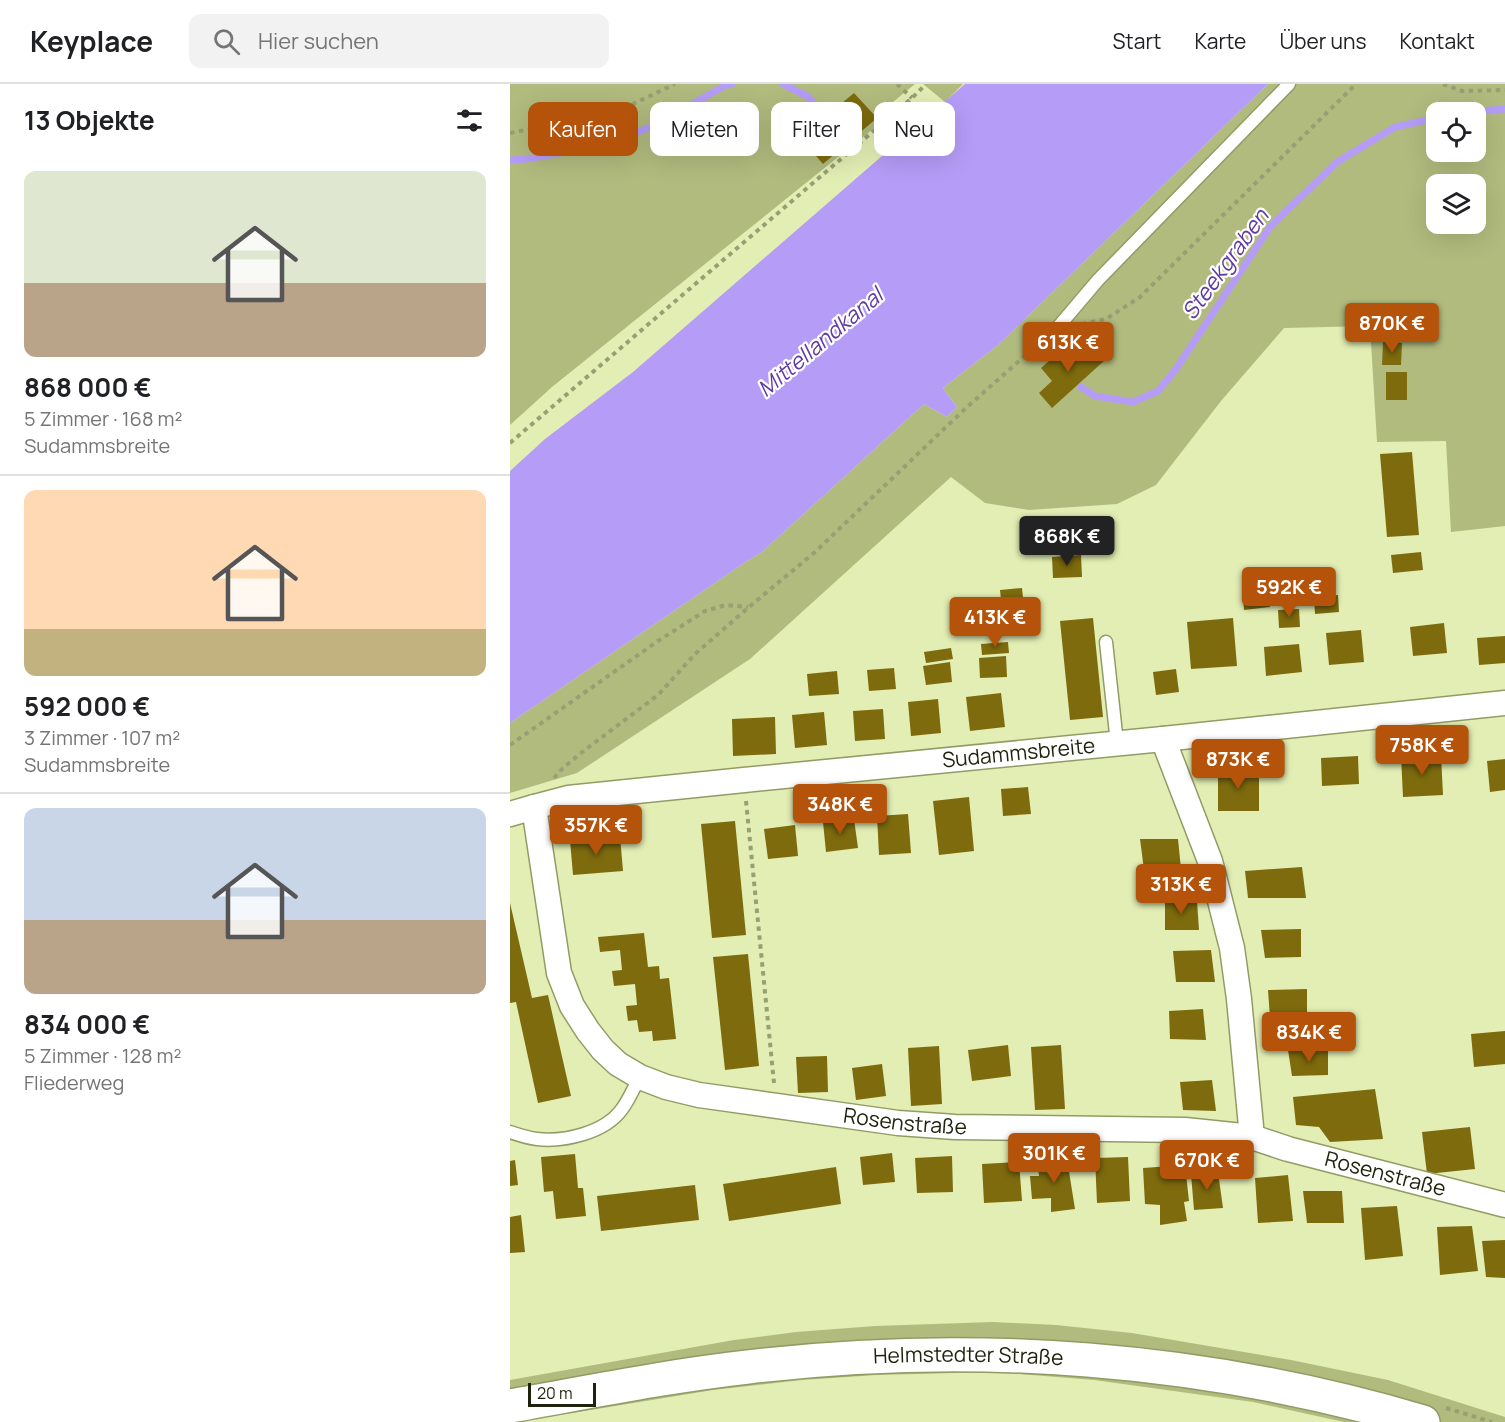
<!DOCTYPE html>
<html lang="de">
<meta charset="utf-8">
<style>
:root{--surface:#fff;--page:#f2f2f2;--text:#202124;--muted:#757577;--line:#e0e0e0;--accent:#b45309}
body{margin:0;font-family:Manrope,sans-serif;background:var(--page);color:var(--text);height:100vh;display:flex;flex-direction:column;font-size:22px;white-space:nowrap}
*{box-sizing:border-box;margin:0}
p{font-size:20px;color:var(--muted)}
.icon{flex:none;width:33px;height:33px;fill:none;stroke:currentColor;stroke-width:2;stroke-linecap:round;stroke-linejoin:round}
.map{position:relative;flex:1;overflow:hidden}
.side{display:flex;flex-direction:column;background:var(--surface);width:510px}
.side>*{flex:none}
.guide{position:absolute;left:18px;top:18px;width:570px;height:54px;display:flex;gap:12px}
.buttons{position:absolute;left:916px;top:18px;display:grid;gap:12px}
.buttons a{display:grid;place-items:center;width:60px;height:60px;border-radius:12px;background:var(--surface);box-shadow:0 6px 24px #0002;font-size:30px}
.scale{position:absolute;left:18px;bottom:15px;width:68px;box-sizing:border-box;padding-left:6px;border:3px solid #1f220c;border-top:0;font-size:16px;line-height:21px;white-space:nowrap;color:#1f220c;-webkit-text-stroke:4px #fff;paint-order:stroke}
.price{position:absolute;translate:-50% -51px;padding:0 14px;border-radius:6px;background:var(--accent);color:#fff;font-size:20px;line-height:39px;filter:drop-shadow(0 2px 3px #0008)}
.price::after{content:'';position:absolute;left:50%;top:36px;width:18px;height:14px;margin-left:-9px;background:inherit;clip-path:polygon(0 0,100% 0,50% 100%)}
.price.current{background:#222;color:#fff}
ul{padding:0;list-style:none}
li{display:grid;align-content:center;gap:12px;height:318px;padding:0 24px}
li+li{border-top:2px solid var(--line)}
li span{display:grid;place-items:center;height:186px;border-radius:12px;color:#555}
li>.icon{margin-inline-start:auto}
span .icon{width:108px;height:108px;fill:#fffc;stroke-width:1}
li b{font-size:26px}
h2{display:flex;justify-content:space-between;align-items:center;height:72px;padding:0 24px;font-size:26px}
.pill{padding:0 21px;border-radius:12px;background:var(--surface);box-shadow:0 6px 24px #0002;font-size:21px;line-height:54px}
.pill.current{background:var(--accent);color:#fff}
header{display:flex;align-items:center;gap:36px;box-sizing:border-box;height:84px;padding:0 30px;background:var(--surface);border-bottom:2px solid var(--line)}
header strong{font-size:28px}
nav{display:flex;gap:33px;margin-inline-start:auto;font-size:21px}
.search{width:420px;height:54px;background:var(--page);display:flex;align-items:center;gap:15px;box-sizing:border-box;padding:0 21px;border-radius:12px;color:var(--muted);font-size:22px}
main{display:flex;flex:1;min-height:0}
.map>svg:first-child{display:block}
</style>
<header>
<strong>Keyplace</strong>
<div class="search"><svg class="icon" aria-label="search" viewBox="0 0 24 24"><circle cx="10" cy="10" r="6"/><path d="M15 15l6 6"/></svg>Hier suchen</div>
<nav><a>Start</a><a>Karte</a><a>Über uns</a><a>Kontakt</a></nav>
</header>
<main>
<section class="side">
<h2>13 Objekte<svg class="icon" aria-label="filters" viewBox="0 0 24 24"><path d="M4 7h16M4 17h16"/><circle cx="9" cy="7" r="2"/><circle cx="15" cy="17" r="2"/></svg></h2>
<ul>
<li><span style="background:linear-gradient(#dfe7d0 60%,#b9a48a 0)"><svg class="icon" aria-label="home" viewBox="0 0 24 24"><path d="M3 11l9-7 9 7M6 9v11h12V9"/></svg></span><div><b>868 000 €</b><p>5 Zimmer · 168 m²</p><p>Sudammsbreite</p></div></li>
<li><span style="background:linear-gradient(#ffd9b3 75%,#c2b280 0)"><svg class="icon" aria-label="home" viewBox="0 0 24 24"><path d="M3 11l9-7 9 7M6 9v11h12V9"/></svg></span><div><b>592 000 €</b><p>3 Zimmer · 107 m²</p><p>Sudammsbreite</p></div></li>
<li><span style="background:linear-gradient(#c9d6e8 60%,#b9a48a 0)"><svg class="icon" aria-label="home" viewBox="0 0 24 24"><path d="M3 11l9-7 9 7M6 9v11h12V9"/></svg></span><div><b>834 000 €</b><p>5 Zimmer · 128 m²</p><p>Fliederweg</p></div></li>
</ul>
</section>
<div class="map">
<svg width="995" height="1338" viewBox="0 0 995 1338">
<rect width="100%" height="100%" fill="#e3eeb4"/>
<g fill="#b1bb7e" fill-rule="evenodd">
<path d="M0,0H405L372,27L378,33L42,303L0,341Z"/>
<path d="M413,0H453L435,18Z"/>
<path d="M758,0H995V442L941,448L936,357L867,358L860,242L774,244L711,317L646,401L607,420L519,426L475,419L441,393L240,575L67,689L0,709V639L237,477L252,468L414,320L437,333L447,323L433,304L488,261ZM927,28H966V68H927ZM927,100H966V140H927Z"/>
<path d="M483,1238L546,1241L622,1249L781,1276L878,1296L995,1333V1338H834L743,1318L584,1296L484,1288L366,1291L292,1296L203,1306L7,1338H0V1296L224,1256L286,1248L365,1242Z"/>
</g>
<path fill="#b59cf7" d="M455,0H758L488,261L433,304L447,323L437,333L414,320L252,468L237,477L0,639V387L35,355L123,288Z"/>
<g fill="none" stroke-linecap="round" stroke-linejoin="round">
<g stroke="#b59cf7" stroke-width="7">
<path d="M273,0L297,12L324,40"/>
<path d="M954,28L995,25"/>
<path d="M0,76L17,75L94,61L143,42L216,1L222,0"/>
<path d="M571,303L585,312L623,318L648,307L666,285L760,143L827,78L885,43L927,34"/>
</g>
</g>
<g fill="#7e6b0d">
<path d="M344,9L367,34L313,80L292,56L308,42L316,52L336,35L326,24Z"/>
<path d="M873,258L892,259L891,281H872Z"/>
<path d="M582,261L595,276L542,324L529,309L542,297L531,284L556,262L567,274Z"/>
<rect x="876" y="288" width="21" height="28"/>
<path d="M902,368L909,451L877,453L870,370Z"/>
<path d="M911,468L913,486L883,489L881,471Z"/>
<path d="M571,471L572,493L543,494L542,473Z"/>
<path d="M512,504L516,542L494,544L490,506Z"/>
<path d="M759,507L760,523L734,526L733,509Z"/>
<path d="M828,511L829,528L805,530L804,513Z"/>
<path d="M789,525L790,543L769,544L768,526Z"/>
<path d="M583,534L593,633L560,636L550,537Z"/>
<path d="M723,534L727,582L681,585L677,538Z"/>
<path d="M934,539L937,569L903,572L900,543Z"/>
<path d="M851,546L854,578L819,581L816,549Z"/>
<path d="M995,552V579L969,581L967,554Z"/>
<path d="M498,558L499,569L472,571L471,560Z"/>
<path d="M789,560L792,588L756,592L754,563Z"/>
<path d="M441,564L443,575L416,579L414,568Z"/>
<path d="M496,572L497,593L470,594L469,574Z"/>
<path d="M440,578L442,598L416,601L413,582Z"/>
<path d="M384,584L386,605L359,607L357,586Z"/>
<path d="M666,585L669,608L646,611L643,588Z"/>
<path d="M327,587L329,610L299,612L297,590Z"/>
<path d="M491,609L495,643L460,647L456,613Z"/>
<path d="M428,615L431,649L401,652L398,618Z"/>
<path d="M373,625L375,655L345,657L343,627Z"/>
<path d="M314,628L317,661L285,664L282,631Z"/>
<path d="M265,633L266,670L223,672L222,635Z"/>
<path d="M931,671L933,711L893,713L891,672Z"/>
<path d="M848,672L849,700L812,702L811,674Z"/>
<path d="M995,675V706L980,708L977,677Z"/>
<rect x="708" y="684" width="41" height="43"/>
<path d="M518,703L521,730L493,732L491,705Z"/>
<path d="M459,713L464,767L429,771L423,717Z"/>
<path d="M398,730L401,769L369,771L367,732Z"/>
<path d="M344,735L348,764L316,768L313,738Z"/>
<path d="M225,737L236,851L202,854L191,740Z"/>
<path d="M285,741L288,772L258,775L254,745Z"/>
<path d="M110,752L113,787L63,791L60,756Z"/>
<path d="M630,755H668L671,785L634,786Z"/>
<path d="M792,783L796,814H738L735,787Z"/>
<path d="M655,816L687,817L689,846H655Z"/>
<path d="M0,819L22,914L38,911L61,1012L28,1019L6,918L0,919Z"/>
<path d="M791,845V873L755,874L751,846Z"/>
<path d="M134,849L138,883L149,882L150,895L159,894L166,955L143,957L142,947L129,948L127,936L118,937L116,922L127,921L125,900L104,902L102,887L112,886L110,866L90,868L88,853Z"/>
<path d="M701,866L705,898H666L663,867Z"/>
<path d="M238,870L249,982L215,986L203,873Z"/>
<path d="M797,905V930L760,934L758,906Z"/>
<path d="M693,925L696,956L660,955L659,927Z"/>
<path d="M995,947V980L964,983L961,950Z"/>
<path d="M498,961L501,992L462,997L458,966Z"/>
<path d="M551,961L555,1025L525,1026L521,963Z"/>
<path d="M429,962L432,1020L401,1022L398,964Z"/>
<path d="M778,966H818V991L782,992Z"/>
<path d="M317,972L318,1008L288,1009L286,973Z"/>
<path d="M372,980L376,1012L346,1016L342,984Z"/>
<path d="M702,996L706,1027L673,1026L670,998Z"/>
<path d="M865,1005L873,1055L820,1058L809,1043L786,1041L783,1013Z"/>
<path d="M960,1043L965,1085L917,1090L912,1048Z"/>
<path d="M382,1069L385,1098L353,1101L350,1073Z"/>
<path d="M65,1070L68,1104H73L76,1132L46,1135L43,1107L34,1108L31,1073Z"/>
<path d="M442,1072L443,1108L407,1109L405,1074Z"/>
<path d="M618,1073L620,1117L587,1119L585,1074Z"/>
<path d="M557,1075L565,1125L541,1128V1114L522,1115L520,1092H529L527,1076Z"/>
<path d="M5,1076L8,1101L0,1102V1077Z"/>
<path d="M509,1078L512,1117L474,1119L472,1080Z"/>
<path d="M675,1081L679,1117L674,1118L677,1137L650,1141V1121L635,1120L633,1084Z"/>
<path d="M326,1083L331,1120L219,1137L213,1100Z"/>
<path d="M708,1088L713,1124L684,1126L681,1090Z"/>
<path d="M778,1091L783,1137L748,1139L745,1094Z"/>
<path d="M185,1101L189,1136L91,1147L87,1112Z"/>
<path d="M793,1107H832L834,1139H797Z"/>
<path d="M887,1122L893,1172L855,1176L851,1124Z"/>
<path d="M11,1131L15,1168L0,1169V1133Z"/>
<path d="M962,1142L968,1187L930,1191L927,1143Z"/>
<path d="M995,1156V1194L976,1193L972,1157Z"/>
</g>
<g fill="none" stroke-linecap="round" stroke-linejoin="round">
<g stroke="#929b64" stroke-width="15">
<g id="service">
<path d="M549,242L588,196L779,0"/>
<path d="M596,558L607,659"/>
<path d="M0,1048C9,1051 18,1054 27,1055C54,1058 95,1049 112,1025C119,1016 124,1003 130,993"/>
</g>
</g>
<g stroke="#929b64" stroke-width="27">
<g id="minor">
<path d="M653,655L700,777L722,864L729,915L742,1053"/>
<path id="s1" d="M24,723L49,889L62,922L78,947L93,966L108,980L130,993L156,1003L189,1011L388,1039L445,1043L675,1046L742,1053L778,1065L995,1121"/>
<path id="s2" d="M0,730L24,723L58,714L234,696L653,655L995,619"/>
</g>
</g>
<g stroke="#929b64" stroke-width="36">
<g id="primary">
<path id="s3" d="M0,1322C79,1308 158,1292 238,1283C463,1256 695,1273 913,1338"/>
</g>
</g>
<g stroke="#979f73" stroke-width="4" stroke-dasharray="4.5 4.5" stroke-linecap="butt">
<path d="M387,0L402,14"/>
<path d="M933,0L952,7L995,6"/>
<path d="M0,49L104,29L165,0"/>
<path d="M572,240L596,235L630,213L846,0"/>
<path d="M0,359L402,14L416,0"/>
<path d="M0,661L148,557L195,527L216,521L238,523"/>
<path d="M44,694L52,685L71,669L148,611L185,570L239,523L305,468L456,324L536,253"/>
<path d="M236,717L264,999"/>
<path d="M936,1324L982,1338"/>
</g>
<use href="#service" stroke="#fff" stroke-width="12"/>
<use href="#minor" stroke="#fff" stroke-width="24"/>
<use href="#primary" stroke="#fff" stroke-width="33"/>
</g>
<g text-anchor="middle" stroke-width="4.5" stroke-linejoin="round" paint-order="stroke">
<g font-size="21" fill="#1f220c" stroke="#fff">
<text dy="7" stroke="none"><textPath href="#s2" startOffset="513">Sudammsbreite</textPath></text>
<text dy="7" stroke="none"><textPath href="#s1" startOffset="573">Rosenstraße</textPath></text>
<text dy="7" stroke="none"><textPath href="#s1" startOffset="1059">Rosenstraße</textPath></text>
<text dy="7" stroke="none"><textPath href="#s3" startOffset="462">Helmstedter Straße</textPath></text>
</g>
<g font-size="22" font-style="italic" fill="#5f3aa2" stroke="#fff">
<text transform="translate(715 180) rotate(-54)" y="8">Steekgraben</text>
<text transform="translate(310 258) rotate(-40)" y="8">Mittellandkanal</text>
</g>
</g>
</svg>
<div class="buttons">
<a><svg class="icon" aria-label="locate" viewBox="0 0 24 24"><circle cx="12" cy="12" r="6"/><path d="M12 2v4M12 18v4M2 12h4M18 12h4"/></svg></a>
<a><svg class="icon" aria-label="layers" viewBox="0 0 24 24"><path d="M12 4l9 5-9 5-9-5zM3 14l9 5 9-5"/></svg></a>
</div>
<div class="scale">20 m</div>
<b class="price" style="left:882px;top:270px">870K €</b>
<b class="price" style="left:558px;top:289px">613K €</b>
<b class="price current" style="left:557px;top:483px">868K €</b>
<b class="price" style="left:779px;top:534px">592K €</b>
<b class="price" style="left:485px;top:564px">413K €</b>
<b class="price" style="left:912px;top:692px">758K €</b>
<b class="price" style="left:728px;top:706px">873K €</b>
<b class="price" style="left:330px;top:751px">348K €</b>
<b class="price" style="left:86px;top:772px">357K €</b>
<b class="price" style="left:671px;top:831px">313K €</b>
<b class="price" style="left:799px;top:979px">834K €</b>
<b class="price" style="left:544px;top:1100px">301K €</b>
<b class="price" style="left:697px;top:1107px">670K €</b>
<div class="guide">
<a class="pill current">Kaufen</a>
<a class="pill">Mieten</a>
<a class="pill">Filter</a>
<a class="pill">Neu</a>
</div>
</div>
</main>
